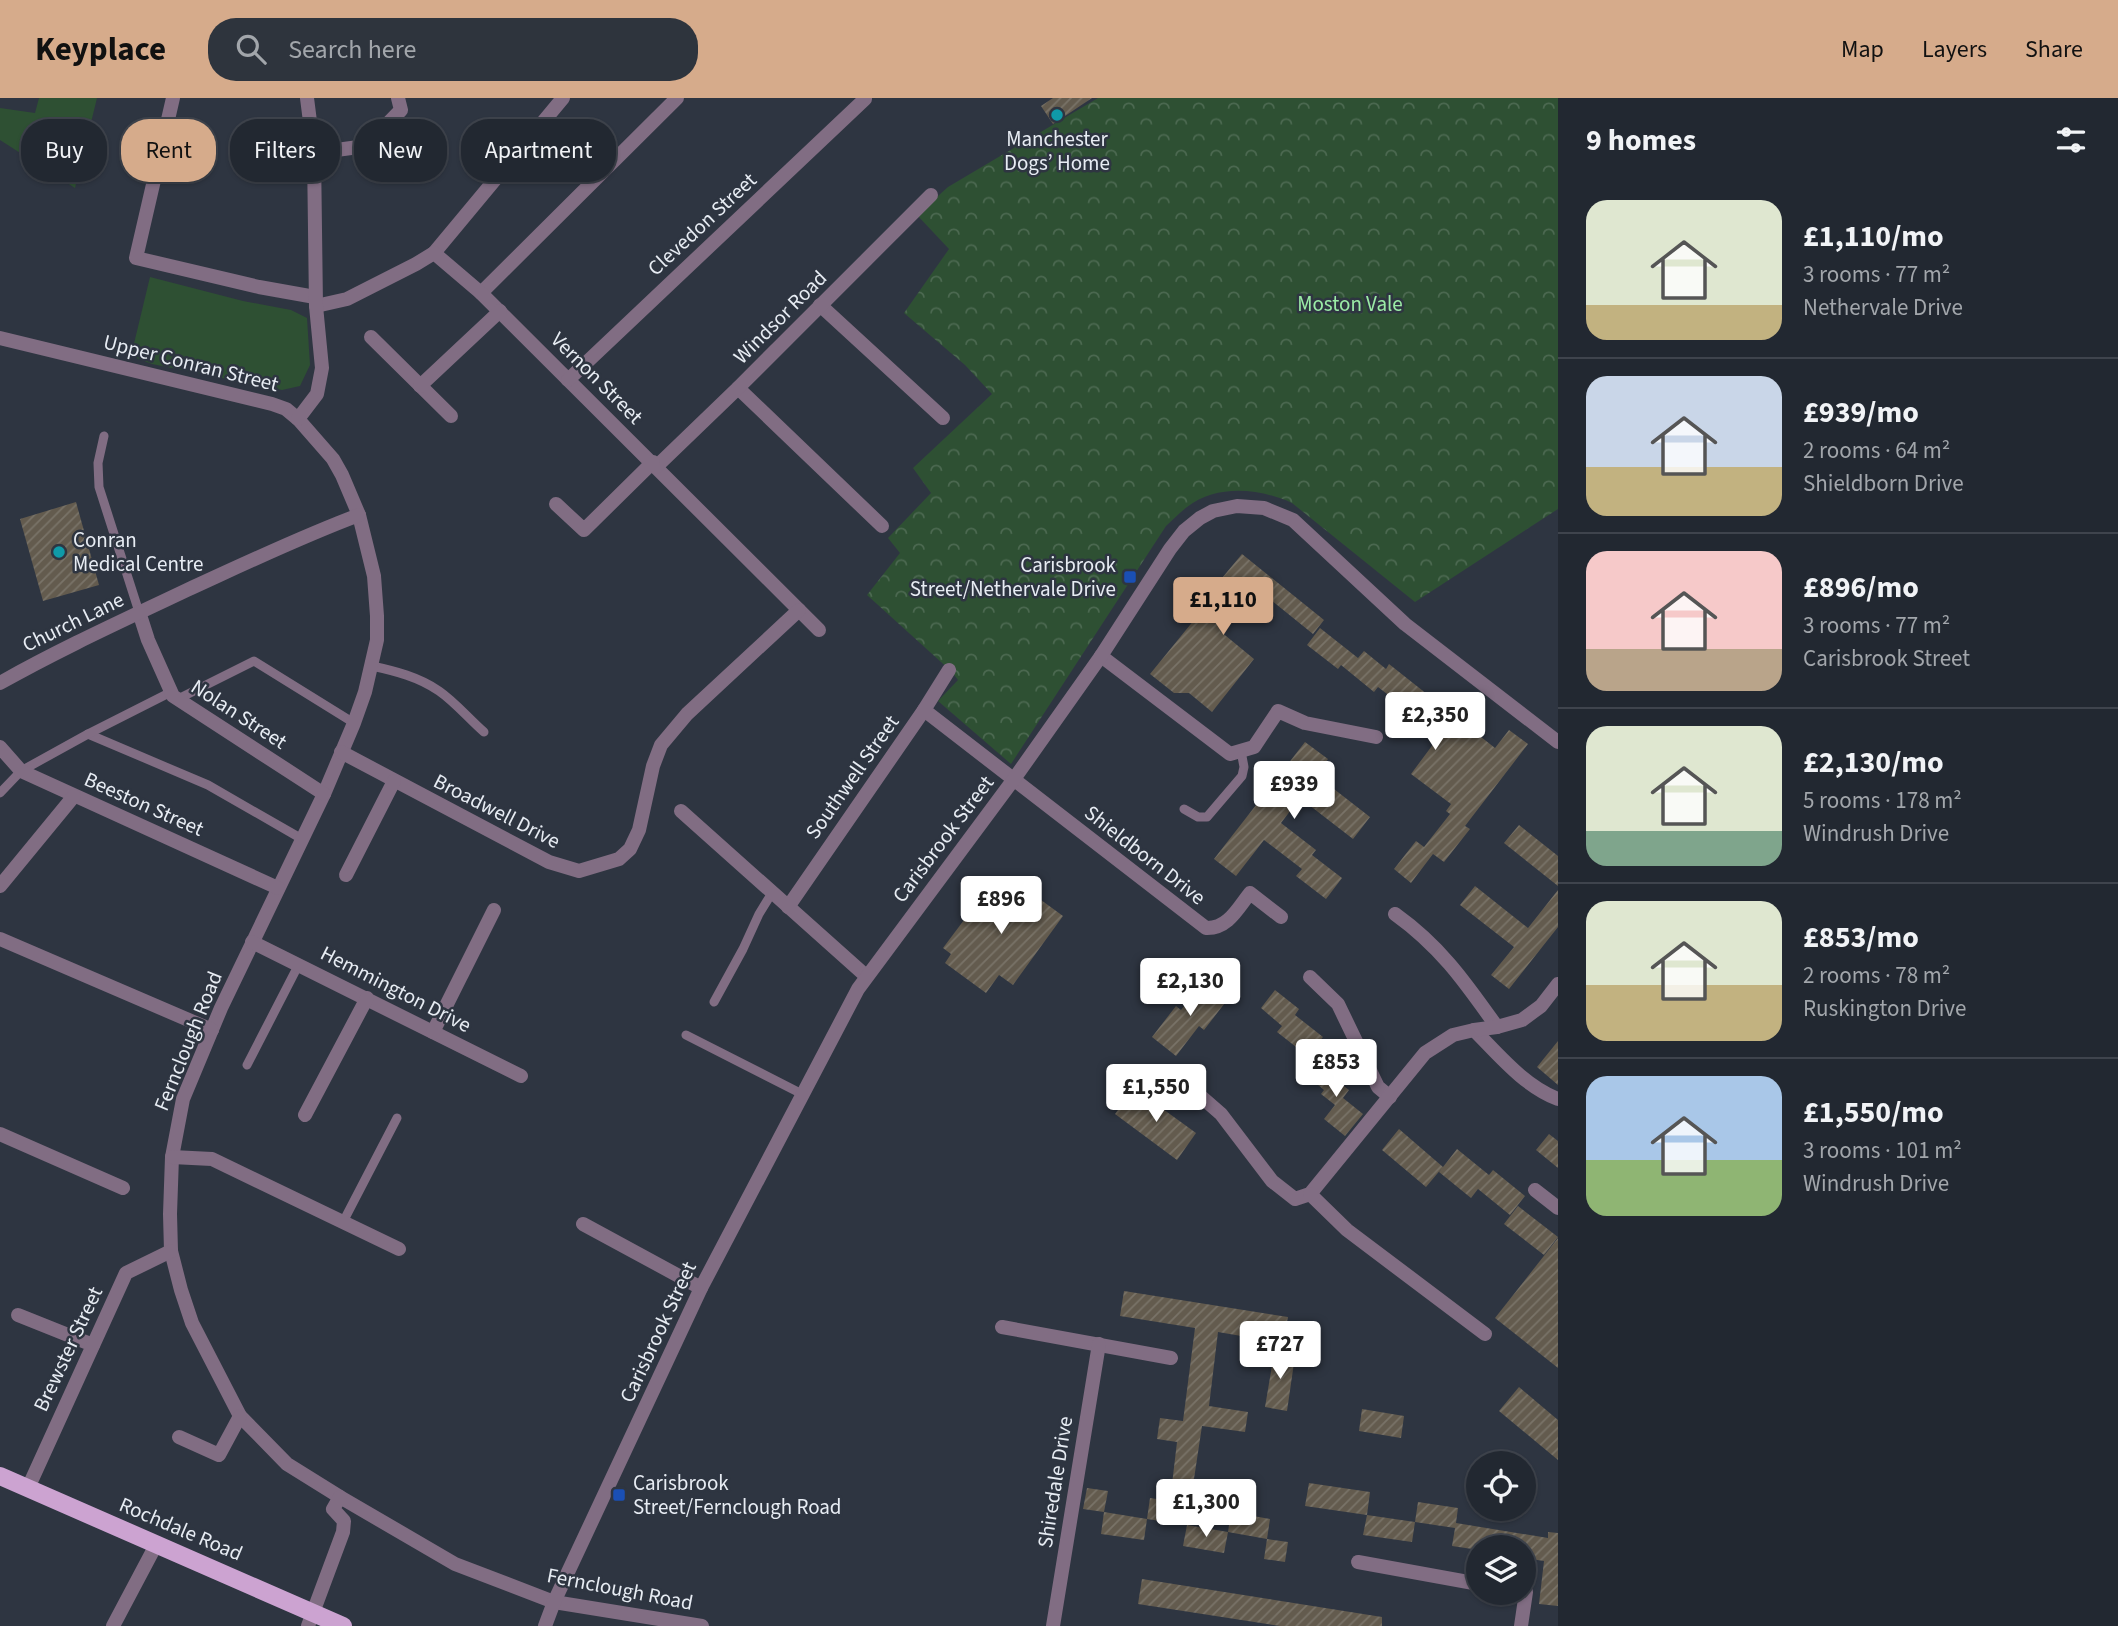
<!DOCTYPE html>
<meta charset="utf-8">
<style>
:root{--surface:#222831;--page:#2e343d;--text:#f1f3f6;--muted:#a2a6ab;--line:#3f444d;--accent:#d6ab8b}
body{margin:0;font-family:"Source Sans 3",sans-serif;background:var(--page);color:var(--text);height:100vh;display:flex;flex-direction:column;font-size:26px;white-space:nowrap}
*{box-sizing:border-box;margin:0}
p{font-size:23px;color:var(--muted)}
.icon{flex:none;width:38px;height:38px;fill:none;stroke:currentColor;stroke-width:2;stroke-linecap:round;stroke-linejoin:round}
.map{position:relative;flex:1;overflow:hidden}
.panel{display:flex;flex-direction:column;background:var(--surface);width:560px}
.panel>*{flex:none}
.top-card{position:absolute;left:21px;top:21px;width:665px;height:63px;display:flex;gap:14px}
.fabs{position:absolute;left:1466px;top:1353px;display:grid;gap:14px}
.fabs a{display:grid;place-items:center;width:70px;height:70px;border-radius:50%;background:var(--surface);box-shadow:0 2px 5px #0004,0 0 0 2px var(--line);font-size:35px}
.price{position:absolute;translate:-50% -60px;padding:0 16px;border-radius:7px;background:#fff;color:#222;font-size:23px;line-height:46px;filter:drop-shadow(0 2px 4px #0008)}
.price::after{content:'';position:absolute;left:50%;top:42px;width:21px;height:16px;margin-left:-10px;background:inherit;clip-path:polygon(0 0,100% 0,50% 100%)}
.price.current{background:var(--accent);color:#111}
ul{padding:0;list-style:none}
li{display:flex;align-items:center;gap:21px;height:175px;padding:0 28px}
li+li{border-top:2px solid var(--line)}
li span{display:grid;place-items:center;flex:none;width:196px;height:140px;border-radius:21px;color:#555}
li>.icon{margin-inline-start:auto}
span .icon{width:84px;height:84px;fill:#fffc;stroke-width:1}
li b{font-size:30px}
h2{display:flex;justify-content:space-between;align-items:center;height:84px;padding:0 28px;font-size:30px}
.chip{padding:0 24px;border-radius:28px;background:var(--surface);box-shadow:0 2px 5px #0004,0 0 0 2px var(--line);font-size:24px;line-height:63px}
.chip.current{background:var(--accent);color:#111}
header{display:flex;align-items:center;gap:42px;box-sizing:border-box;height:98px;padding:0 35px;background:var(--accent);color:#111}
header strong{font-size:33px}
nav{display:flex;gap:38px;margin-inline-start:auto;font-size:24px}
.search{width:490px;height:63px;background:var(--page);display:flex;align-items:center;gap:18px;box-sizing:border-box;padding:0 24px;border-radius:28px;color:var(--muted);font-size:26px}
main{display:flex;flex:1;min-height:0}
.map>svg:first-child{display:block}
</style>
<header>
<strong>Keyplace</strong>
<div class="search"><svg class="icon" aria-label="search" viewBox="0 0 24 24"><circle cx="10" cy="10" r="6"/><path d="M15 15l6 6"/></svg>Search here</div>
<nav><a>Map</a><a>Layers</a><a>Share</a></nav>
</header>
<main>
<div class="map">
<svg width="1558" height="1528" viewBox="0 0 1558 1528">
<defs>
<pattern id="forest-crowns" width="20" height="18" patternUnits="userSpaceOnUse" patternTransform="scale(1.75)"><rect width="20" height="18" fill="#2e5033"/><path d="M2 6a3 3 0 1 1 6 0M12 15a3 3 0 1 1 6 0" fill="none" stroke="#4c6951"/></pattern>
<pattern id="building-hatch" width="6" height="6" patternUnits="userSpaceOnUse" patternTransform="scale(1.75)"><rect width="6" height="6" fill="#635b4e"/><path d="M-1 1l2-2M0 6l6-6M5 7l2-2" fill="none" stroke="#797368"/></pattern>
</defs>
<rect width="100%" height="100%" fill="#2e3541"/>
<g fill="#2e5033">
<path d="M39,0H97L75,90L0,42V10L35,15Z"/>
<path d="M150,179L243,203L291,212L307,220L310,267L300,288L282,292L152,266L131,258Z"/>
</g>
<path fill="url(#forest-crowns)" d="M1098,0H1558V411L1415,504L1292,405C1259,390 1217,386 1187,409C1179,415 1173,422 1166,428L1011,666L938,603L958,582L952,574L867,497L900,455L888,440L931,395L913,370L992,296L965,267L904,215L949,151L917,117L948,89Z"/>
<g fill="url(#building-hatch)">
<path d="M1053,0H1092L1053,26L1041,8Z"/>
<path d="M76,404L99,487L43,503L20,421Z"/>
<path d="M1242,456L1324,522L1313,536L1255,489L1220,533L1254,561L1212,614L1189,595H1174L1150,576L1221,489L1217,486Z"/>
<path d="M1320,530L1358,560L1364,553L1386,571L1389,566L1495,650L1509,632L1528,646L1465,728L1470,731L1444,764L1433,756L1411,785L1394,771L1416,743L1424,749L1450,716L1446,713L1451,706L1411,676L1440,637L1378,589L1374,594L1341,567L1338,571L1307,547Z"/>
<path d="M1305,644L1328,661L1316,677L1370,719L1353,741L1300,700L1281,725L1316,752L1312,757L1342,780L1326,801L1296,778L1302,771L1264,742L1236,778L1214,761Z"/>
<path d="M1519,727L1558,758V788L1504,745Z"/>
<path d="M1008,778L1063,818L1013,887L999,877L986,895L945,865L951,856L943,850L976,806L983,812Z"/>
<path d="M1475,788L1528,830L1558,792V829L1509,891L1491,877L1514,849L1460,807Z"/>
<path d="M1204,883L1228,901L1204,932L1199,928L1176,958L1152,939L1176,908L1181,912Z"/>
<path d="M1275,892L1299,911L1295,917L1323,939L1317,946L1329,955L1314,973L1300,962L1305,956L1277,934L1282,928L1261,910Z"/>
<path d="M1558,943V987L1537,969Z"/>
<path d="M1324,963L1339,975L1335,981L1349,992L1343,1000L1363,1016L1345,1038L1324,1021L1335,1007L1321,996L1324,992L1310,980Z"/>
<path d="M1134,990L1196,1035L1177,1062L1115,1016Z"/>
<path d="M1399,1031L1443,1069L1457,1051L1489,1077L1493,1072L1525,1098L1510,1117L1478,1091L1471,1100L1439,1074L1442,1070L1426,1089L1382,1052Z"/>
<path d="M1549,1036L1558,1043V1070L1536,1052Z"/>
<path d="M1518,1108L1558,1139L1544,1157L1504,1126Z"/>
<path d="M1558,1140V1270L1495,1220Z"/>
<path d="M1124,1193L1288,1219L1283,1245L1218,1234L1209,1308L1248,1314L1245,1334L1202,1328L1187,1427L1147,1421L1150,1400L1170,1403L1177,1344L1157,1341L1160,1320L1183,1323L1195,1230L1120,1218Z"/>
<path d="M1275,1250L1295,1258L1287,1313L1265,1309Z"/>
<path d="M1519,1289L1558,1322V1362L1499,1313Z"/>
<path d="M1362,1311L1404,1318L1401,1340L1359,1333Z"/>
<path d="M1309,1385L1370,1394L1367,1417L1305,1408Z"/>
<path d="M1087,1390L1108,1393L1104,1414L1083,1411Z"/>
<path d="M1418,1404L1458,1410L1456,1425L1548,1440V1434L1558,1435V1508L1539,1506L1544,1463L1524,1460V1449H1479V1452L1452,1448L1455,1430L1415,1424Z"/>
<path d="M1104,1414L1147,1421L1144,1442L1101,1436Z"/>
<path d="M1231,1414L1270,1421L1267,1441L1228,1434Z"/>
<path d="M1367,1417L1415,1424L1412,1444L1363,1437Z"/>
<path d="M1187,1427L1228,1434L1224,1455L1183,1448Z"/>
<path d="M1267,1441L1288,1444L1285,1464L1264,1461Z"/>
<path d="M1142,1481L1382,1519V1528H1280L1138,1506Z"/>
</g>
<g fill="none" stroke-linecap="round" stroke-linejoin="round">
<g stroke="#816d83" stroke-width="9">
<path d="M104,338L98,365L99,389L139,514"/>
<path d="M372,568C395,573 419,579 439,593C455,604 469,621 484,634"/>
<path d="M178,601L254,563L354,625"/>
<path d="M88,636L208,687L302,741"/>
<path d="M0,695L21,673L88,636L171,594"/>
<path d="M1184,711L1198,719H1207L1242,678L1244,669L1241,653"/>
<path d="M714,904L743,851L759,816L772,795"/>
<path d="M686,937L802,996"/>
<path d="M247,967L299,866"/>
<path d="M343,1124L397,1020"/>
</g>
<g stroke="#816d83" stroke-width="14">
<path d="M173,0L136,160L259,189L315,199"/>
<path d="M314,55L366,48L401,12L398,0"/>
<path d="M434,155L563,0"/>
<path d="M481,195L677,0"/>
<path d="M820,207L943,320"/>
<path d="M316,208L347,201L416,166L434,155L481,195L819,532"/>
<path d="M371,239L451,318"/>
<path d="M0,240L272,306L286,311L298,321L333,361L342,377L359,417L374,478L377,518V542L365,594L354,625L324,696L221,910L183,1001L172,1059L170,1116L171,1153L181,1192L192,1225L240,1318L287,1366L340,1399L455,1466L554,1504L702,1528"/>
<path d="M568,282L865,1"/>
<path d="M420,288L500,213"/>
<path d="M738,290L882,428"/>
<path d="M298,321L317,296L322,270L316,208L314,55L307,0"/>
<path d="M656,369L738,290L931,97"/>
<path d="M556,406L584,432L653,364"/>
<path d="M139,514L148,542L173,598L324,696"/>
<path d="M1101,558L1230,656L1254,649L1278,613L1305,625L1376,639"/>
<path d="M0,585C60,551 124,522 187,492C244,466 300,439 359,417"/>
<path d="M924,612L1206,830C1228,831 1238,810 1250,795L1281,819"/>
<path d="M0,649L21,673L278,790"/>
<path d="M341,654L549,764L579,773L619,761L630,751L639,732L653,668L661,647L687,616L799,512"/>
<path d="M681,713L866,878"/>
<path d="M346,777L394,683"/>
<path d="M0,788L74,698"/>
<path d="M788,809L924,612L949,572"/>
<path d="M1395,816C1441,849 1465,884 1497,929"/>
<path d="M0,841L212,932"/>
<path d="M252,844L521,978"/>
<path d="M1310,879L1338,906L1378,989L1390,999"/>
<path d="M1474,932C1499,957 1524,988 1558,1001"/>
<path d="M433,934L494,812"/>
<path d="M1182,982L1221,1016L1272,1083L1295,1101L1310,1096L1425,955L1453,937L1474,932L1497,929L1522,922L1541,908L1558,886"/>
<path d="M305,1017L367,900"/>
<path d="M0,1036L123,1090"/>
<path d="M172,1059L212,1061L399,1151"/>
<path d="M1535,1092L1558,1110"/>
<path d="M1310,1096L1347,1132L1485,1236"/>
<path d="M583,1126L701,1190"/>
<path d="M18,1217L93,1247"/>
<path d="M1002,1229L1171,1260"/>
<path d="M179,1339L219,1357L240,1318"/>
<path d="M28,1390L126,1175L171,1153"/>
<path d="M1358,1464L1479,1486"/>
<path d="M113,1528L157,1445"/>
<path d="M308,1528L343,1434L344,1423L333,1411L340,1399"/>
<path d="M545,1528L554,1504L701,1190L858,891L1014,681L1101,558L1170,451L1184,433L1200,420L1213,413L1237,408L1264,410L1293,422L1405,526L1558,644"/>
<path d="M1053,1528L1099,1246"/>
<path d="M1521,1528L1526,1494H1524"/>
</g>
<path stroke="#cca3d1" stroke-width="18" d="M0,1378L343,1528"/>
</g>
<g fill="#0f9aa8" stroke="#2e3541" stroke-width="2.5">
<circle cx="1057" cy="17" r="7"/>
<circle cx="59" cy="454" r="7"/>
</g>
<g fill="#1a4fb4" stroke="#2e3541" stroke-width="2.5">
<rect x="1123" y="472" width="14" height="14" rx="3.5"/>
<rect x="612" y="1390" width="14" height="14" rx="3.5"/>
</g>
<g text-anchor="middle" stroke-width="5" stroke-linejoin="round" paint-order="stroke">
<g font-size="21" fill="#e7ecf3" stroke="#2e3541" text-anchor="start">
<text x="1057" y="48" text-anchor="middle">Manchester<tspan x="1057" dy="24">Dogs’ Home</tspan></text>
<text x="73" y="449">Conran<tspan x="73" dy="24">Medical Centre</tspan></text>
<text x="1116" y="474" text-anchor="end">Carisbrook<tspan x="1116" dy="24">Street/Nethervale Drive</tspan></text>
<text x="633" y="1392">Carisbrook<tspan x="633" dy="24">Street/Fernclough Road</tspan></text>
</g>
<g font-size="21" fill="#e7ecf3" stroke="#2e3541">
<text transform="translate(702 126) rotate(-43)" y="7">Clevedon Street</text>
<text transform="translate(780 219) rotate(-45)" y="7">Windsor Road</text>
<text transform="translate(191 265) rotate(14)" y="7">Upper Conran Street</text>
<text transform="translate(597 280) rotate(45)" y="7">Vernon Street</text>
<text transform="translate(73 524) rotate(-26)" y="7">Church Lane</text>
<text transform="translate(239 616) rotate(33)" y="7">Nolan Street</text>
<text transform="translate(852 679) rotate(-55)" y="7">Southwell Street</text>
<text transform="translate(144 706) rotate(24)" y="7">Beeston Street</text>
<text transform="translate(497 713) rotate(27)" y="7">Broadwell Drive</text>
<text transform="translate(943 741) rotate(-53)" y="7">Carisbrook Street</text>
<text transform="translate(1145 757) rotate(38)" y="7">Shieldborn Drive</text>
<text transform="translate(396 891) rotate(27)" y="7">Hemmington Drive</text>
<text transform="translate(188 943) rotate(-68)" y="7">Fernclough Road</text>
<text transform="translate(658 1234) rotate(-65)" y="7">Carisbrook Street</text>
<text transform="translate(68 1251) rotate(-65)" y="7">Brewster Street</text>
<text transform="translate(1055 1384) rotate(-81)" y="7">Shiredale Drive</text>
<text transform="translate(181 1431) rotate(23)" y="7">Rochdale Road</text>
<text transform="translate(620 1491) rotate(11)" y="7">Fernclough Road</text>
</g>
<g font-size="21" fill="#9beba6" stroke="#2e3541">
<text x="1350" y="213">Moston Vale</text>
</g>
</g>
</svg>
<div class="fabs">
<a><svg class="icon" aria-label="locate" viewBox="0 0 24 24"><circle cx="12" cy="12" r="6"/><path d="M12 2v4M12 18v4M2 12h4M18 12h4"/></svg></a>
<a><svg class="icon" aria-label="layers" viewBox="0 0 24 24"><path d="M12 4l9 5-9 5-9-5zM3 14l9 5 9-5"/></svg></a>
</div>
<b class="price current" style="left:1223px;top:539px">£1,110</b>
<b class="price" style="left:1435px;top:654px">£2,350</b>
<b class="price" style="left:1294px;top:723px">£939</b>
<b class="price" style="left:1001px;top:838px">£896</b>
<b class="price" style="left:1190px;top:920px">£2,130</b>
<b class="price" style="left:1336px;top:1001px">£853</b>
<b class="price" style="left:1156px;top:1026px">£1,550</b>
<b class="price" style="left:1280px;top:1283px">£727</b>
<b class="price" style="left:1206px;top:1441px">£1,300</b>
<div class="top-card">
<a class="chip">Buy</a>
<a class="chip current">Rent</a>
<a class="chip">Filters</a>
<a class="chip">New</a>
<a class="chip">Apartment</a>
</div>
</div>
<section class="panel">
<h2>9 homes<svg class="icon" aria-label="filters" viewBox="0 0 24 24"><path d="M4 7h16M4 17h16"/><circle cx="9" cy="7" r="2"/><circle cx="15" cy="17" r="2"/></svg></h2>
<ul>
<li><span style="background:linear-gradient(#dfe7d0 75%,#c2b280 0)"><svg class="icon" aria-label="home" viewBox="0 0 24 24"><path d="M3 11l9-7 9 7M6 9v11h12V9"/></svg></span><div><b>£1,110/mo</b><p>3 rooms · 77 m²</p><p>Nethervale Drive</p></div></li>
<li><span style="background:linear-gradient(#c9d6e8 65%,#c2b280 0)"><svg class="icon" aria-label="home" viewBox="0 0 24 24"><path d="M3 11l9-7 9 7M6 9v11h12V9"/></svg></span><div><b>£939/mo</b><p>2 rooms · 64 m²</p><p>Shieldborn Drive</p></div></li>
<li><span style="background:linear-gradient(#f6c9c9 70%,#b9a48a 0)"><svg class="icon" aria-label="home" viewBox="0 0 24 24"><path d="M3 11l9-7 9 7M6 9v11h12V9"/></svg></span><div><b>£896/mo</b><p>3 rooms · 77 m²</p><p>Carisbrook Street</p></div></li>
<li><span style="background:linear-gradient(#dfe7d0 75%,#7fa58c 0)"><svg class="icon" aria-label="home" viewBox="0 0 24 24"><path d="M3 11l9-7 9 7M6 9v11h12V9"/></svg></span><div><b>£2,130/mo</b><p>5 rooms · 178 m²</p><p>Windrush Drive</p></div></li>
<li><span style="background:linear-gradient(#dfe7d0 60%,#c2b280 0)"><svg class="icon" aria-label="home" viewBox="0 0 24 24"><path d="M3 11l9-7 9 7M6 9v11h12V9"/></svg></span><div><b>£853/mo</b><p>2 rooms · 78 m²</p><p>Ruskington Drive</p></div></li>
<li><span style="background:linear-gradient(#a9c7e8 60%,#8fb573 0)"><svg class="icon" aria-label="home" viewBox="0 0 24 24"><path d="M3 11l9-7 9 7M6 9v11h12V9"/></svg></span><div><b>£1,550/mo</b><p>3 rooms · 101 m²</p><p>Windrush Drive</p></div></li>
</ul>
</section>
</main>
